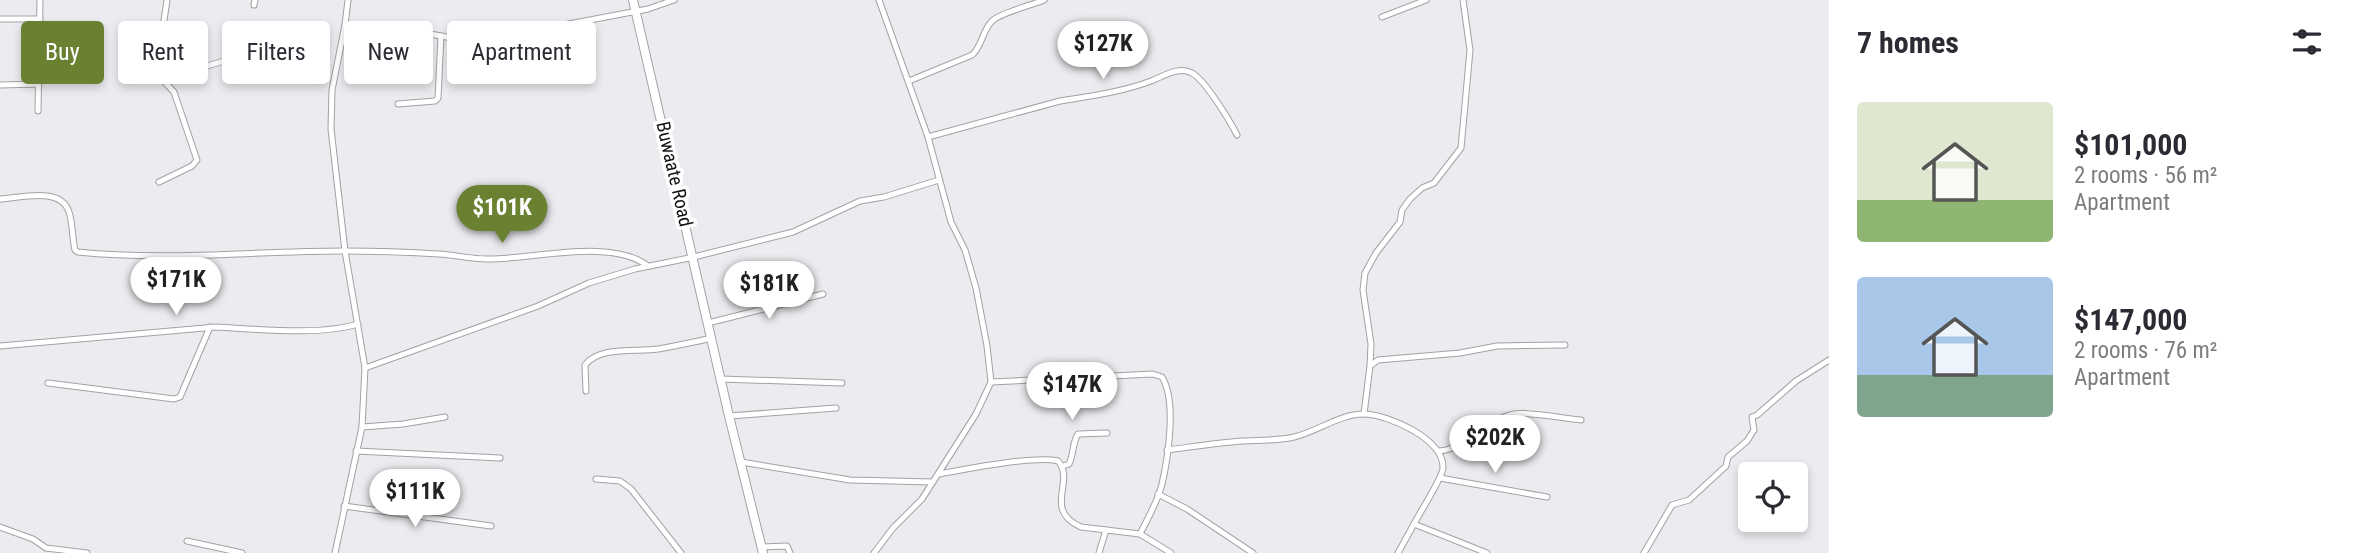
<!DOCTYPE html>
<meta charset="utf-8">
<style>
:root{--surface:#fff;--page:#f2f2f3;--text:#2b2b33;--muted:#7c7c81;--accent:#6b8132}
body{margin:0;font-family:"Roboto Condensed",sans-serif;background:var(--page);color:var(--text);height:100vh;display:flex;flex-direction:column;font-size:26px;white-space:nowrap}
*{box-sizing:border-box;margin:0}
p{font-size:23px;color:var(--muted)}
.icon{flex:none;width:38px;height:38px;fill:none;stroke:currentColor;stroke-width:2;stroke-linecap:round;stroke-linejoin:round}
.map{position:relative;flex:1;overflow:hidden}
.details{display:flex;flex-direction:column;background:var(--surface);width:525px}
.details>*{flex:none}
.hud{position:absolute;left:21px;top:21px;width:665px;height:63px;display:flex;gap:14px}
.buttons{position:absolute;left:1738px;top:462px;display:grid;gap:14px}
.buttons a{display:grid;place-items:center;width:70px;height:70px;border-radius:7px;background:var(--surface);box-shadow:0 4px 10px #0003;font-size:35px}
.price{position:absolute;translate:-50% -60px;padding:0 16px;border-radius:24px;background:#fff;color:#222;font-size:23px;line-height:46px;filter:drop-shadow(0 2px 4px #0008)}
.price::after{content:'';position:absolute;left:50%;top:42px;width:21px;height:16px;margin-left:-10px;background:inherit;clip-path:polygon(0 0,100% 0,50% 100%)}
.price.selected{background:var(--accent);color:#fff}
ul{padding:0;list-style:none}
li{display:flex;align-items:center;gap:21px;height:175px;padding:0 28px}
li span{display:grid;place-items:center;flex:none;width:196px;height:140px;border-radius:7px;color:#555}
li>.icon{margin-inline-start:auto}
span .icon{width:84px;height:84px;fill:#fffc;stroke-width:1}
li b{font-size:30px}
h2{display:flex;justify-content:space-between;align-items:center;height:84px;padding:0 28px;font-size:30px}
.tag{padding:0 24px;border-radius:7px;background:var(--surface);box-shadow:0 4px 10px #0003;font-size:24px;line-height:63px}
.tag.selected{background:var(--accent);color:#fff}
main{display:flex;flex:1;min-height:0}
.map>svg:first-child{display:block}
</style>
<main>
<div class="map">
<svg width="1829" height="553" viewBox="0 0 1829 553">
<rect width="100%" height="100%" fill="#ececf0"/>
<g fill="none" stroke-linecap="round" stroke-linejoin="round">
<g stroke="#a2a2a6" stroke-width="7">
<g id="street">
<path d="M254,5L255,0"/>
<path d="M1382,17L1426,0"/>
<path d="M0,19H40"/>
<path d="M345,25L393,27L559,58"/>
<path d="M553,27L648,9L674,0"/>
<path d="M163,79L234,58"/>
<path d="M909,81L972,55C982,47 982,31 992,21C1000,13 1032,5 1044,0"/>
<path d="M0,85L39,84"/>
<path d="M398,104L435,101L438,98L441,36"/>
<path d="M38,111L40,0"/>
<path d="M928,137L1060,101C1091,96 1122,92 1151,81C1164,76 1178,66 1192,73C1205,80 1230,121 1237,135"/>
<path d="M159,182L192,166L197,160L174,92L159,76L157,68L167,0"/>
<path d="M0,199C21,198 61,186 69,212C73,224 72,238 75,250L78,252C166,261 255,251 344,251C375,251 408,252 439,254C455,255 471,259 487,259C531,260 611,237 648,266"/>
<path d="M708,323L823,294"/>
<path d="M0,346L216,327C258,329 318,336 358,324"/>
<path d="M1370,366L1371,344L1363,290L1365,273L1376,253L1400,222L1402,210L1410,199L1422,188L1434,183L1461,148L1470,50L1463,0"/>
<path d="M365,368L538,306L589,283L635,269L694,257L793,232L860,201L884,197L939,180"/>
<path d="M721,379L842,383"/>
<path d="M991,382L1153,374L1162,377C1177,401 1168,458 1162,484C1158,501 1148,518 1140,534"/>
<path d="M48,383L174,399L180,397L210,327"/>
<path d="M586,391L585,365C599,346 636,352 658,349C676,346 694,342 712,338"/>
<path d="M1364,414L1370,366L1378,360L1460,353L1497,346L1565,345"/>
<path d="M729,416L836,408"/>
<path d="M362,427L403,424L445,417"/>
<path d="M1167,450C1191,447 1216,443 1241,441C1259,440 1277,441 1294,437C1317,432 1341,413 1365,414C1389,415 1444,439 1443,468C1443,477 1420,512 1414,524L1487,553"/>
<path d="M356,451L500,458"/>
<path d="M1439,451C1465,450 1488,418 1514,414C1527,411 1566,419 1581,420"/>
<path d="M741,462L850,480L933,482"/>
<path d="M1063,466L1069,464C1074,454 1072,443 1078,434L1107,433"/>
<path d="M939,474C965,469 1035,455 1058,461C1076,481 1042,510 1081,527L1140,534L1171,553"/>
<path d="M1440,478L1547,497"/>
<path d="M596,479L620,481L631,489L681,553"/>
<path d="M1158,494L1187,509L1253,553"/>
<path d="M344,506L491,526"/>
<path d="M0,527L33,539L46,548L87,553"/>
<path d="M187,541L242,553"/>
<path d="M762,547L787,546L790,553"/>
<path d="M335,553L362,427L365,368L345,251L331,129L332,90L345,25L348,0"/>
<path d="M874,553L893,528L922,499L976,414L991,382L987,346L976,288L965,250L951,222L928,137L879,0"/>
<path d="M1099,553L1106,530"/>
<path d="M1398,553L1414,524"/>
<path d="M1644,553L1672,505L1689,500L1726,466L1728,457L1747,441L1754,430L1752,417L1757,415L1796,381L1829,360"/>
</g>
</g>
<g stroke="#a2a2a6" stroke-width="10">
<path id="secondary" d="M633,0L729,416L763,553"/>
</g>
<use href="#street" stroke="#fff" stroke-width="5"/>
<use href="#secondary" stroke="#fff" stroke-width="8"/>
</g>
<g text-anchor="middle" stroke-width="7" stroke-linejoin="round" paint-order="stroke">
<g font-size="19" fill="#111113" stroke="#fff">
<text transform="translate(675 174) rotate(77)" y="7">Buwaate Road</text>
</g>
</g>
</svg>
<div class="buttons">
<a><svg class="icon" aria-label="locate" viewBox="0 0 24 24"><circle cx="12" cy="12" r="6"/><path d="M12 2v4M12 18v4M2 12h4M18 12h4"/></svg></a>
</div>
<b class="price" style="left:1103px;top:81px">$127K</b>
<b class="price selected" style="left:502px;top:245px">$101K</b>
<b class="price" style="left:176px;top:317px">$171K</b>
<b class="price" style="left:769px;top:321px">$181K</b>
<b class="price" style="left:1072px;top:422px">$147K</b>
<b class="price" style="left:1495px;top:475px">$202K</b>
<b class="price" style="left:415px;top:529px">$111K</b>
<div class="hud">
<a class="tag selected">Buy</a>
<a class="tag">Rent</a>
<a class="tag">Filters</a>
<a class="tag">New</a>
<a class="tag">Apartment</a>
</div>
</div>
<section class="details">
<h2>7 homes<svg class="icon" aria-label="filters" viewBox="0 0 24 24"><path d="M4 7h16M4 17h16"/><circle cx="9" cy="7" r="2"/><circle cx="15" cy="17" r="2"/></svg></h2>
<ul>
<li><span style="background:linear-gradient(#dfe7d0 70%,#8fb573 0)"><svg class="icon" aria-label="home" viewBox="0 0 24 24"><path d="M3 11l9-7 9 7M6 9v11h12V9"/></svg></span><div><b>$101,000</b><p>2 rooms · 56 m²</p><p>Apartment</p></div></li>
<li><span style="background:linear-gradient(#a9c7e8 70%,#7fa58c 0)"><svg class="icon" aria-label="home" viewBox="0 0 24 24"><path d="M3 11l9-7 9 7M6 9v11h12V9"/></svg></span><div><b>$147,000</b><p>2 rooms · 76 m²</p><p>Apartment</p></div></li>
</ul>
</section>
</main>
